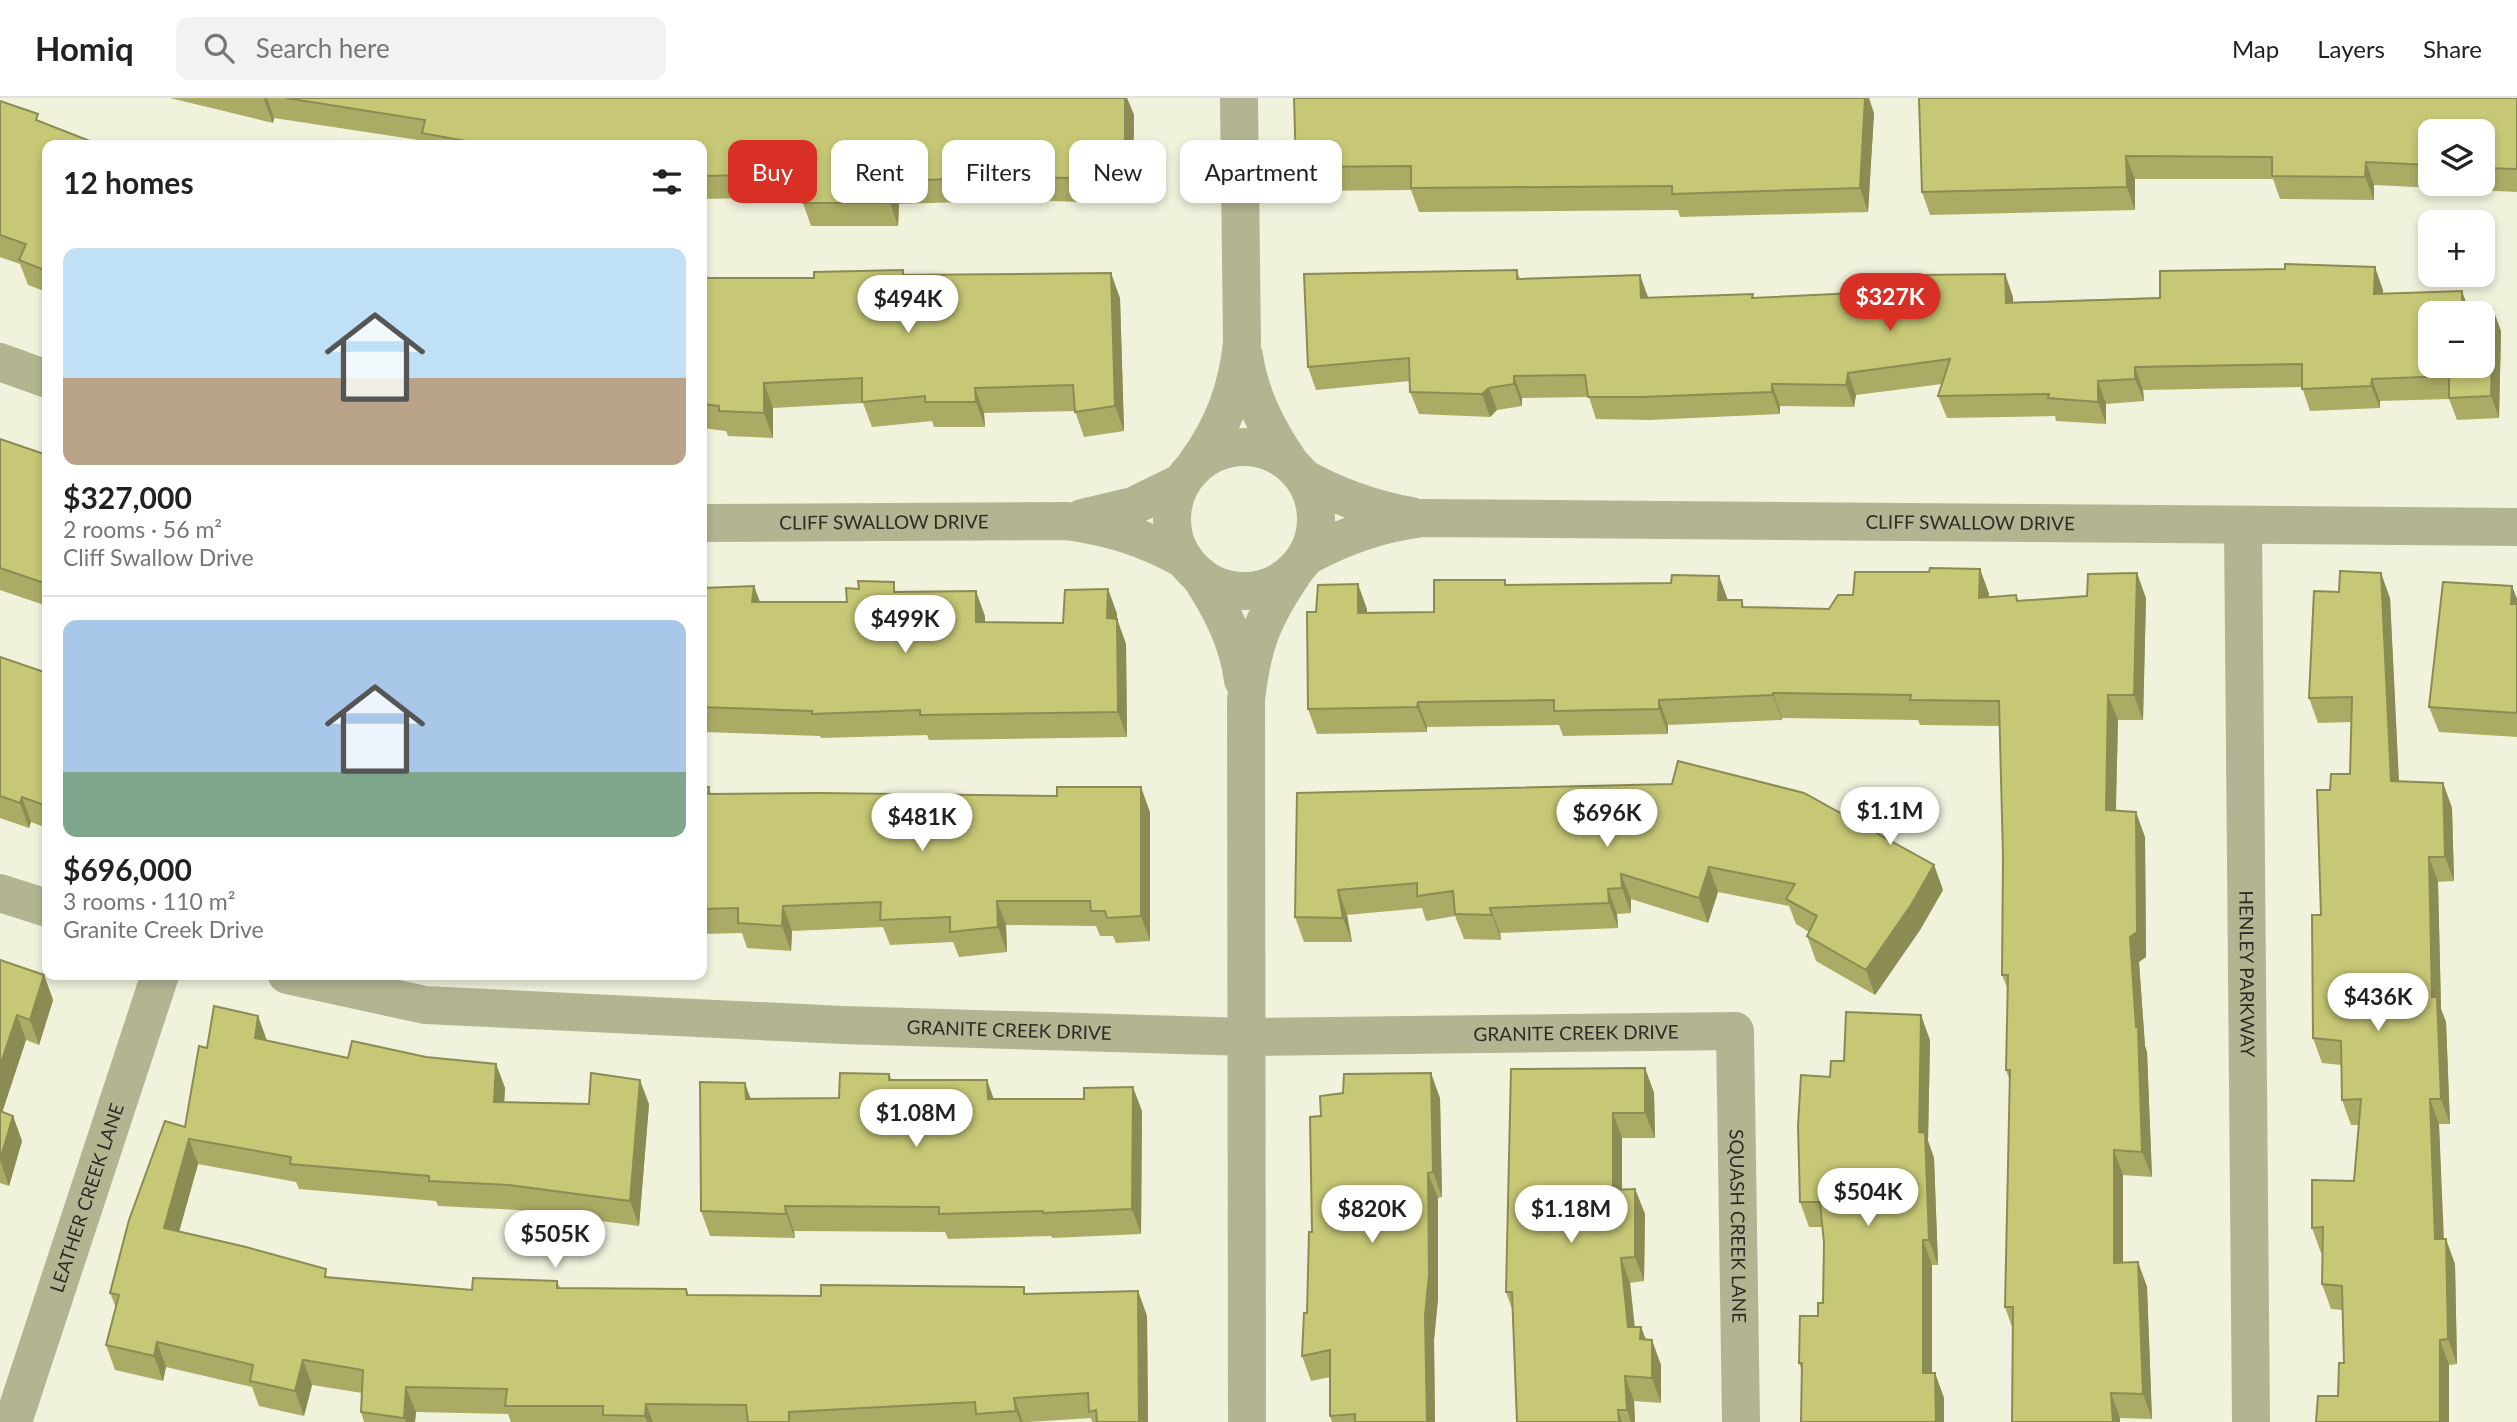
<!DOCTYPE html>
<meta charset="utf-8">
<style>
:root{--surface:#fff;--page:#f2f2f2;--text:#222;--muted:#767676;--line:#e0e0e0;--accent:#d93025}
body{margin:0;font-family:Lato,sans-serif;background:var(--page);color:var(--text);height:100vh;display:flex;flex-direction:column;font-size:26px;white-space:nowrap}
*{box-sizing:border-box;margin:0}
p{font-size:23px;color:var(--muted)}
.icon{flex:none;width:38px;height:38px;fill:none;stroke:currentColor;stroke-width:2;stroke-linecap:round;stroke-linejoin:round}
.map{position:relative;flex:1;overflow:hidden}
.drawer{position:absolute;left:42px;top:42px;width:665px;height:840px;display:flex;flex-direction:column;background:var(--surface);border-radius:14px;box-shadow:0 4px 10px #0003}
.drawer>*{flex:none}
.hud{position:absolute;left:728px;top:42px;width:665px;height:63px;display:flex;gap:14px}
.buttons{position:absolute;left:2418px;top:21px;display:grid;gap:14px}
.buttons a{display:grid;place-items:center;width:77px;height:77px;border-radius:14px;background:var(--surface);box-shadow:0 4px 10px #0003;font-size:35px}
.price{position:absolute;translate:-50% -60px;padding:0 16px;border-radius:24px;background:#fff;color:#222;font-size:23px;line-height:46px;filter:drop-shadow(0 2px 4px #0008)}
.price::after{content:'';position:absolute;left:50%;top:42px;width:21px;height:16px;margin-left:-10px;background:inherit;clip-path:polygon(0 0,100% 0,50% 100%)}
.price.selected{background:var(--accent);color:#fff}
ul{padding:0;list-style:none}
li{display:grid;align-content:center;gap:14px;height:371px;padding:0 21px}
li+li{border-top:2px solid var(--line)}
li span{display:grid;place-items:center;height:217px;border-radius:14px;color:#555}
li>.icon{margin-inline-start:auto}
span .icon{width:126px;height:126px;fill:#fffc;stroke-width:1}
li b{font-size:30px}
h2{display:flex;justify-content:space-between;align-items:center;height:84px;padding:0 21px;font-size:30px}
.chip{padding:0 24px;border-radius:14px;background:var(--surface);box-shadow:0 4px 10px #0003;font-size:24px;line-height:63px}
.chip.selected{background:var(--accent);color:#fff}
header{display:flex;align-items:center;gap:42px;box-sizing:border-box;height:98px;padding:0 35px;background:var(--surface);border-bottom:2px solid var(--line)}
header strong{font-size:33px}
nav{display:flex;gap:38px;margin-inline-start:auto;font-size:24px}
.search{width:490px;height:63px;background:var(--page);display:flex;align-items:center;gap:18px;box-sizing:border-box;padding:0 24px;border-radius:14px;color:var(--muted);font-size:26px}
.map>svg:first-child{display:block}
</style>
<header>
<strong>Homiq</strong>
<div class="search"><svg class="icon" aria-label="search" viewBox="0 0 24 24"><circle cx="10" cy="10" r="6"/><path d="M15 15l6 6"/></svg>Search here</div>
<nav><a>Map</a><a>Layers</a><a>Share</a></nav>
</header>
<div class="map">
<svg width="2517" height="1324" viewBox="0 0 2517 1324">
<rect width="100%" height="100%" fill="#f1f2dc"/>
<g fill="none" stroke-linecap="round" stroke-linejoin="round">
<g stroke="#b3b492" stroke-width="38">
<path d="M1244,258C1250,298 1267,331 1290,365"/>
<path d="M0,264L47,281"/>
<circle cx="1244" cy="421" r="72"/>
<path d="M1196,366C1223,329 1237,292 1242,245L1239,0"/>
<path d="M1304,380C1338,399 1373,411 1411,418"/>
<path d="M1082,420L1133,408L1182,384"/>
<path id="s1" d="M702,425L1066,423C1110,429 1146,440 1185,462"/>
<path id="s2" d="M2243,428L2251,1324"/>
<path id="s3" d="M1307,458C1346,437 1379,426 1423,420L2517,429"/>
<path d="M1199,477C1221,510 1238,543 1243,582"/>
<path d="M0,795L47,810"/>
<path id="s4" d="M287,877L425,907L843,927L1248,939L1735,933L1741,1324"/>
<path id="s5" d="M13,1324L160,877"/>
<path d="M1247,1324L1246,602C1252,547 1263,519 1294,474"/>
</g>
</g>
<g fill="#aaac65" fill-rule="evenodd">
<path d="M170,0H1127L1134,17L1133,97L1079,93L1078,104L1030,102L899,106L898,128H811L803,105V99L702,101V47H427L425,43L274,20L273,25Z"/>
<path d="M1919,0H2517V94L2374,87V102L2280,101L2273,81H2135V112L1930,117L1922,94ZM2431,33H2483V86H2431Z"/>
<path d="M0,3L47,47V194L28,187L20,166L0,159Z"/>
<path d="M1874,15L1868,114L1680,119L1678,112L1419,114L1411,92L1305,93L1296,69Z"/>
<path d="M903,172L905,177L1120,200L1124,333L1084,339L1075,313L984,315L985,329H934L932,323L872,329L863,305L773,310V340L728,338L726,333L702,330V180H814Z"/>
<path d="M1517,172L1520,181L1648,200H1754L1861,214L1921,205L2005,176L2013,199V204L2383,192V196L2469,212L2501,233L2499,320L2457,322L2449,301L2380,303V310L2310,313L2302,289L2143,292L2144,303L2106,306V326L2056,323L2055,318L1947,320L1938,298L1942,286L1856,297L1854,309L1780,308V316L1649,322L1596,321L1589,299L1522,300V308L1497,312L1490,319L1419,316L1410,294V283L1316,292L1308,269Z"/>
<path d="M0,341L47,357V508L0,492Z"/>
<path d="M1980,471L1989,496V499L2016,497L2018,502L2146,500L2143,622H2118L2116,713L2145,739L2146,859L2139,864L2145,948L2147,954L2152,1079L2123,1077V1165L2138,1164L2147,1189L2152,1321L2120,1320L2013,1232L2005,1209L2010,983L2006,972L2008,892L2002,877L2003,758L2000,628L1920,627L1918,622L1782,620V622L1668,627V636L1563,638L1559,627L1427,629V634L1317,636L1308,611L1316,514L1367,511V515L1434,514L1507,487L1671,485L1719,478L1728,502H1742L1744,509L1829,511L1853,497L1929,474Z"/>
<path d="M754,488L760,504H847L897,494L985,518V524L1063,525L1108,491L1117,516V521L1126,546L1127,639L929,642L927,637L821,640L820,638L702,634V490Z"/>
<path d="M2512,488L2517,501V639L2439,634L2429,609Z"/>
<path d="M2390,500L2399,683L2443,685L2452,710L2454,783L2438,784L2441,911L2446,924L2450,1026H2439L2443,1141L2455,1166L2457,1266L2449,1267V1324H2316L2338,1298L2344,1265L2343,1212L2331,1211L2322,1186V1155H2321L2312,1130L2354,1083L2359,1027H2351L2342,1002L2341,967L2322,965L2313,940L2330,692L2350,676L2352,624L2318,625L2309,600Z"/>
<path d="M0,559L47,575V730L31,724L29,730L0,720Z"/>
<path d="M702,689H709L711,696L1150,714V843L1116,845L1113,838H1100L1096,828L1006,827L1007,854L959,859L953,844L890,847L883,829L792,833L791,853L747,850L742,835L702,836Z"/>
<path d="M1297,695L1934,767L1943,792L1920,832L1875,897L1816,863L1807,838L1809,834L1796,826L1789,808L1718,794L1708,825L1631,801V815L1617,816L1618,830L1500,835L1501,842L1464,841L1455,818L1426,823L1422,810L1347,817L1352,844H1304L1295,819Z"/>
<path d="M0,862L44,877L53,902L39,947L26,942L2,1014L13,1018L22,1043L9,1088L0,1085Z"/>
<path d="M258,918L267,943L348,960L426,959L496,966L505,990L504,1004L649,1006L639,1128L518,1112L438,1108L436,1103L299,1091L296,1084L198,1066L179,1134L329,1179L472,1192L557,1183L560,1190L686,1191L689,1197L821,1198L1027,1196L1138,1193L1147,1218L1148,1324H1092L1091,1320L1029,1324H511L508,1316L416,1314L415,1324H364L361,1314L362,1295L312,1287L304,1318L259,1308L252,1289L166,1269L163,1283L115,1272L106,1247L116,1210L110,1195L185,1029L207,950Z"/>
<path d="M1930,942L1928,1043L1934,1060L1938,1167H1932V1275H1935L1944,1300V1324H1801L1802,1273L1799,1265L1823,1205L1824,1145L1822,1129H1809L1800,1104L1844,963Z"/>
<path d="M1645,970L1654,995L1655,1040H1622V1092L1635,1091L1645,1116L1644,1183L1630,1185L1635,1229L1646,1242L1661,1267V1305L1634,1303L1635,1324H1517L1512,1211L1506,1194L1511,971Z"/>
<path d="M889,976L892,982L994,1001L1142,1013L1141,1136L1052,1140L1051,1138L948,1141L945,1134L794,1133L795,1140L710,1138L701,1113L751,1001L839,1000Z"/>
<path d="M1440,1000L1442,1099L1438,1100V1201L1434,1242L1435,1324H1332L1330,1318V1279L1311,1283L1302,1258L1307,1215L1312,1134Z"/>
</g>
<g fill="#8b8c53">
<path d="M265,0H267L274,20L273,25L264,2Z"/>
<path d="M1125,0H1127L1134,17L1133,97L1125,74Z"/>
<path d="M1865,0H1869L1874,15L1868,114L1860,90Z"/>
<path d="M2126,58L2135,81V112L2127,89Z"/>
<path d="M2366,64L2374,87V102L2365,79Z"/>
<path d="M1070,70L1079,93L1078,104L1070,80Z"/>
<path d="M891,83L899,106L898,128L890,105Z"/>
<path d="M2375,169L2383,192L2382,218L2374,196Z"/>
<path d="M1111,175L1120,200L1124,333L1115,308Z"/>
<path d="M2005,176L2013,199L2014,227L2006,205Z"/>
<path d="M1640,177L1648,199L1649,222L1641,200Z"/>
<path d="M2462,193L2470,215L2462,212Z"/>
<path d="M1854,195L1862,218L1853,216Z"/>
<path d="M2493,211L2501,233L2499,320L2491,298Z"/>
<path d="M2135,269L2143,292L2144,303L2135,281Z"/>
<path d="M1848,275L1856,297L1854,309L1846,287Z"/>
<path d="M1514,278L1522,300V308L1514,286Z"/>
<path d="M2372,281L2380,303V310L2371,288Z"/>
<path d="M2098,283L2106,306V326L2098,304Z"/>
<path d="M764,285L773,310V340L764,315Z"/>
<path d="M1772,286L1780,308V316L1772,294Z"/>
<path d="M975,290L984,315L985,329L976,304Z"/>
<path d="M1489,290L1497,312L1490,319L1482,296Z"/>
<path d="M1980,471L1989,496L1988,525L1979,500Z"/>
<path d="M2137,475L2146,500L2143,622L2134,597Z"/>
<path d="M2381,475L2390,500L2400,708L2391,683Z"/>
<path d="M1719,478L1728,503L1718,502Z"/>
<path d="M1358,486L1367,511V540L1358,515Z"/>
<path d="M754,488L763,513L752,504Z"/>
<path d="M2512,488L2517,501V522L2511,506Z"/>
<path d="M1108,491L1117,516L1116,545L1107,520Z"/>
<path d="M976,493L985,518V549L976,524Z"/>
<path d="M1117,521L1126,546L1127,639L1118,614Z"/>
<path d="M1773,595L1782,620V622L1773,597Z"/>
<path d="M2108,597L2118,622L2115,737L2106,712Z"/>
<path d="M1659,602L1668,627V636L1659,611Z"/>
<path d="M1418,604L1427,629V634L1417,609Z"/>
<path d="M2443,685L2452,710L2454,783L2445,759Z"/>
<path d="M1141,689L1150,714V843L1141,818Z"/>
<path d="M22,699L31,724L29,730L20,705Z"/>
<path d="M2136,714L2145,739L2146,859L2139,864L2145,948L2147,954L2152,1079L2142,1054L2130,839Z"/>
<path d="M2429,759L2438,784L2441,911L2446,924L2450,1026L2441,1001L2432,899Z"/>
<path d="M1934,767L1943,792L1920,832L1875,897L1866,872Z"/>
<path d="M1709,769L1718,794L1708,825L1699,800Z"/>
<path d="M1621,776L1631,801V815L1622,790Z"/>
<path d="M1608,791L1617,816L1618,830L1609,805Z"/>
<path d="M1338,792L1347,817L1352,844L1343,820Z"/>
<path d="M997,803L1006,827L1007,854L998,829Z"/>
<path d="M783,808L792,833L791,853L782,828Z"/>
<path d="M1490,810L1500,835L1501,842L1492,817Z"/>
<path d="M44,877L53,902L39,947L30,922Z"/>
<path d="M17,917L26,942L0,1021V968Z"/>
<path d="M1921,917L1930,942L1928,1043L1934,1060L1938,1167L1929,1142L1919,1034Z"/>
<path d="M258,918L267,943L255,940Z"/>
<path d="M496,966L505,990L503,1029L494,1004Z"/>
<path d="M1645,970L1654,995L1655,1040L1645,1015Z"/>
<path d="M1431,975L1440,1000L1442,1099L1433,1074Z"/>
<path d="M640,982L649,1006L639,1128L630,1103Z"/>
<path d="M987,982L996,1007L988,1001Z"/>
<path d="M745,985L754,1010L746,1001Z"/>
<path d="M1133,989L1142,1013L1141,1136L1132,1111Z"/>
<path d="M2430,1001L2439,1026L2445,1166L2435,1141Z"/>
<path d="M1613,1015L1622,1040V1117L1613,1092Z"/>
<path d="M13,1018L22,1043L9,1088L0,1062Z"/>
<path d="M189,1041L198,1066L173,1155L164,1130Z"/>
<path d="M2114,1052L2123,1077V1190L2114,1165Z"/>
<path d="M1428,1075L1438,1100V1201L1434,1242L1435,1324H1427L1425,1218Z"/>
<path d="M1635,1091L1645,1116L1644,1183L1635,1159Z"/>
<path d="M785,1108L794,1133L795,1140L786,1116Z"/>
<path d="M2446,1141L2455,1166L2457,1266L2448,1241Z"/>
<path d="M1923,1142L1932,1167V1300L1923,1275Z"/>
<path d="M1621,1160L1630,1185L1637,1254L1628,1229Z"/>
<path d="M2138,1164L2147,1189L2152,1321L2143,1296Z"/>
<path d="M1138,1193L1147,1218L1148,1324H1139Z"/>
<path d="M1641,1229L1651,1254L1640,1241Z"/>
<path d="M1652,1242L1661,1267V1305L1652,1280Z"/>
<path d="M2440,1242L2449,1267V1324H2440Z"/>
<path d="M157,1244L166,1269L163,1283L154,1258Z"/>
<path d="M303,1262L312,1287L304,1318L295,1293Z"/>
<path d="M1935,1275L1944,1300V1324H1936Z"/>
<path d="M1625,1278L1634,1303L1635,1324H1631L1627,1312Z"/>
<path d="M406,1289L416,1314L415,1324H406L404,1320Z"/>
<path d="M2111,1295L2120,1320V1324H2113Z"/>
<path d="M1014,1300L1023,1324H1020L1016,1313Z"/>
<path d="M646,1306L653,1324H647L645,1318Z"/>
<path d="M1618,1312L1622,1324H1619Z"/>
</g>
<g fill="#c6c876" stroke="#8b8c53" stroke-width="2" fill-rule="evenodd">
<path d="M286,0H1125V74L1070,70V80L1021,79L891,83L890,105H803L802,76L702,78V47H487L422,35L425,22Z"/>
<path d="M1294,0H1865L1860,90L1672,96V88L1411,90V68L1296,69Z"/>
<path d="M1919,0H2517V71L2483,70V33H2431V67L2366,64L2365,79L2272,78V59L2126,58L2127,89L1922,94Z"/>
<path d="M0,3L38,16L36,22L100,47H47V173L19,162L26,146L0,137Z"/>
<path d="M2285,166L2375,169L2374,196L2462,193V212L2493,211L2491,298L2449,300V278L2372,281L2371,288L2302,291V266L2135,269V281L2098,283V304L2048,300L2049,296L1938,298L1950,261L1848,275L1846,287L1772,286V294L1641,299H1588L1585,277L1514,278V286L1489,290L1482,296L1410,294L1409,260L1308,269L1304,176L1517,172V181L1640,177L1641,200L1753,196L1752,200L1854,195L1853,216L1921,205L1920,177L2005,176L2006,205L2160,200V173L2285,171ZM2431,215H2483V268H2431Z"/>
<path d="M903,172V177L1111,175L1115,308L1075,314L1073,287L975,290L976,304H925V298L862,304V280L764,285V315L719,313V308L702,306V180H814V174Z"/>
<path d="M0,341L47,357V486L0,470Z"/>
<path d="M1930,470L1980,471L1979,500L2016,497L2017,503L2087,498L2088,476L2137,475L2134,597H2108L2106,712L2136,714L2137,834L2130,839L2136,929H2138L2142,1054L2114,1052V1165L2138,1164L2143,1296L2111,1295L2113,1324H2012L2013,1209H2005L2010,972H2006L2008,877H2002L2003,758L1999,603L1910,602L1911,597L1773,595V597L1659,602V611L1554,613V602L1418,604L1417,609L1308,611L1307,514H1316L1318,487L1358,486V515L1434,514V482H1505V487L1671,485L1672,477L1719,478L1718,502H1742V509L1829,511L1838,497H1853L1855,474H1929Z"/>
<path d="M2340,473L2381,475L2391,683L2443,685L2445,759H2429L2432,899H2437L2441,1001H2430L2435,1141H2446L2448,1241L2440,1242V1324H2316L2318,1298H2338L2339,1265H2344L2342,1188L2322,1186L2323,1129L2312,1130V1082L2354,1083L2361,1001L2342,1002L2341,943L2313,940L2312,817H2321L2317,692H2330L2331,676H2350L2352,599L2309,600L2314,493L2339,494Z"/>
<path d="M858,483L894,484V494L976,493V524L1063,525L1065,492L1108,491L1107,520L1117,521L1118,614L920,617V612L812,616V613L702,609V490L754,488L752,504H847L846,490L859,491Z"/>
<path d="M2443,484L2512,488L2511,506H2517V615L2429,609Z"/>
<path d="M0,559L47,575V708L22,699L20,705L0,698Z"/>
<path d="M1678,663L1804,695L1934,767L1911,807L1866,872L1807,838L1817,818L1786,801L1795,786L1709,769L1699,800L1621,776L1622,790L1608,791L1609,805L1490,810L1492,817L1455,816L1453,793L1417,798V785L1338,792L1343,820L1295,819L1297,695L1672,686Z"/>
<path d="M702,689H709L708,696L819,695L1057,698V689H1141V818L1107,820L1105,813H1091L1090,803H997L998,829L950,834V819L880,822L881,804L783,808L782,828L738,825V810L702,811Z"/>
<path d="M0,862L44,877L30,922L17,917L0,968Z"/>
<path d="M214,908L258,918L255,940L348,960L352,943L426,959L496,966L494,1004L589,1006L591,975L640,982L630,1103L509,1087L429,1083V1078L290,1066L291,1059L189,1041L164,1130L246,1149L326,1171L325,1179L472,1192L473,1180L557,1183V1190L686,1191L687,1197L821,1198V1187L1024,1189V1196L1138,1193L1139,1324H1097L1096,1312L1089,1314L1088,1295L1014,1300L1016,1313L976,1316L975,1304L789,1314V1324H748L746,1307L646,1306L645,1318L603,1317V1308H505L507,1291L406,1289L404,1320L361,1314L363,1272L303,1262L295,1293L250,1283L253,1267L157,1244L154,1258L106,1247L119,1197L110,1195L129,1122L165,1023L185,1029L199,948L207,950Z"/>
<path d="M1846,914L1921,917L1919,1034L1925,1035L1929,1142H1923V1275H1935L1936,1324H1801L1802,1265H1799L1800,1218H1818V1205H1823L1824,1145L1820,1104H1800L1798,1028L1801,977L1830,979L1831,963H1844Z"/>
<path d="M1645,970V1015H1613V1092L1635,1091V1159L1621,1160L1628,1229H1641L1640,1241L1652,1242V1280L1625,1278L1627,1312H1618L1619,1324H1517L1512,1194H1506L1511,971Z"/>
<path d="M840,975L889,976V982H987L988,1001H1084V990L1133,989L1132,1111L1043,1115V1113L939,1116V1109L785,1108L786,1116L701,1113L700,984L745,985L746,1001L839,1000Z"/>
<path d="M1431,975L1433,1074L1428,1075L1429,1176L1425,1218L1427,1324H1355V1316L1330,1318V1252L1302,1258L1304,1215H1307L1309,1134H1312L1310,1019L1321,1018L1320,998L1343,995L1344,976Z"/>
<path d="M0,1013L13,1018L0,1062Z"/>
</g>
<g text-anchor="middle" stroke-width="6" stroke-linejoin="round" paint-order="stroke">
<g font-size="19" fill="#2d2d25" stroke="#f1f2dc">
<text dy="7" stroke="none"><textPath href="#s1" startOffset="182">CLIFF SWALLOW DRIVE</textPath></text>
<text dy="7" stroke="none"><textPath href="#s3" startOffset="670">CLIFF SWALLOW DRIVE</textPath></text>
<text dy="7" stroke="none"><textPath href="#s2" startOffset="448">HENLEY PARKWAY</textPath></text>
<text dy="7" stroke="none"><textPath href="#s4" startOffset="726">GRANITE CREEK DRIVE</textPath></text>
<text dy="7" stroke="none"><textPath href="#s4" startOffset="1293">GRANITE CREEK DRIVE</textPath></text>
<text dy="7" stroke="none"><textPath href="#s5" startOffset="236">LEATHER CREEK LANE</textPath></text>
<text dy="7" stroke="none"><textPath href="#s4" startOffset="1647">SQUASH CREEK LANE</textPath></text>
</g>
</g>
</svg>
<div class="buttons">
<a><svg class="icon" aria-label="layers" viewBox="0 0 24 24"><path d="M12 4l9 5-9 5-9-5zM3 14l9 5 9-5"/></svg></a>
<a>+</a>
<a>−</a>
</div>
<b class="price selected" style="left:1890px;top:235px">$327K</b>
<b class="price" style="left:908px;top:237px">$494K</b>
<b class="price" style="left:905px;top:557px">$499K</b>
<b class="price" style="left:1890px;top:749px">$1.1M</b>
<b class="price" style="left:1607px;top:751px">$696K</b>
<b class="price" style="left:922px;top:755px">$481K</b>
<b class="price" style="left:2378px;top:935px">$436K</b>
<b class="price" style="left:916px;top:1051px">$1.08M</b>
<b class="price" style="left:1868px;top:1130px">$504K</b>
<b class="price" style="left:1372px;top:1147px">$820K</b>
<b class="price" style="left:1571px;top:1147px">$1.18M</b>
<b class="price" style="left:555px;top:1172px">$505K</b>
<div class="hud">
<a class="chip selected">Buy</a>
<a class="chip">Rent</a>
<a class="chip">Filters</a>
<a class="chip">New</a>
<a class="chip">Apartment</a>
</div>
<section class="drawer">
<h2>12 homes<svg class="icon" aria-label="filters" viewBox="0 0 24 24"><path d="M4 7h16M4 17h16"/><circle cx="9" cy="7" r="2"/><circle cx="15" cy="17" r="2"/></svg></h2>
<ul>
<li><span style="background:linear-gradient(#bfe0f5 60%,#b9a48a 0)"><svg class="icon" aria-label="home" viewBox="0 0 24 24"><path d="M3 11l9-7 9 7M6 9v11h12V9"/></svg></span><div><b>$327,000</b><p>2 rooms · 56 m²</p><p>Cliff Swallow Drive</p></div></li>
<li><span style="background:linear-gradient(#a9c7e8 70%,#7fa58c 0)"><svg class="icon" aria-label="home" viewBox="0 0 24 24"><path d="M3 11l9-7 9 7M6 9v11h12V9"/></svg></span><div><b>$696,000</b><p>3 rooms · 110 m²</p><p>Granite Creek Drive</p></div></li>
</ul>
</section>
</div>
